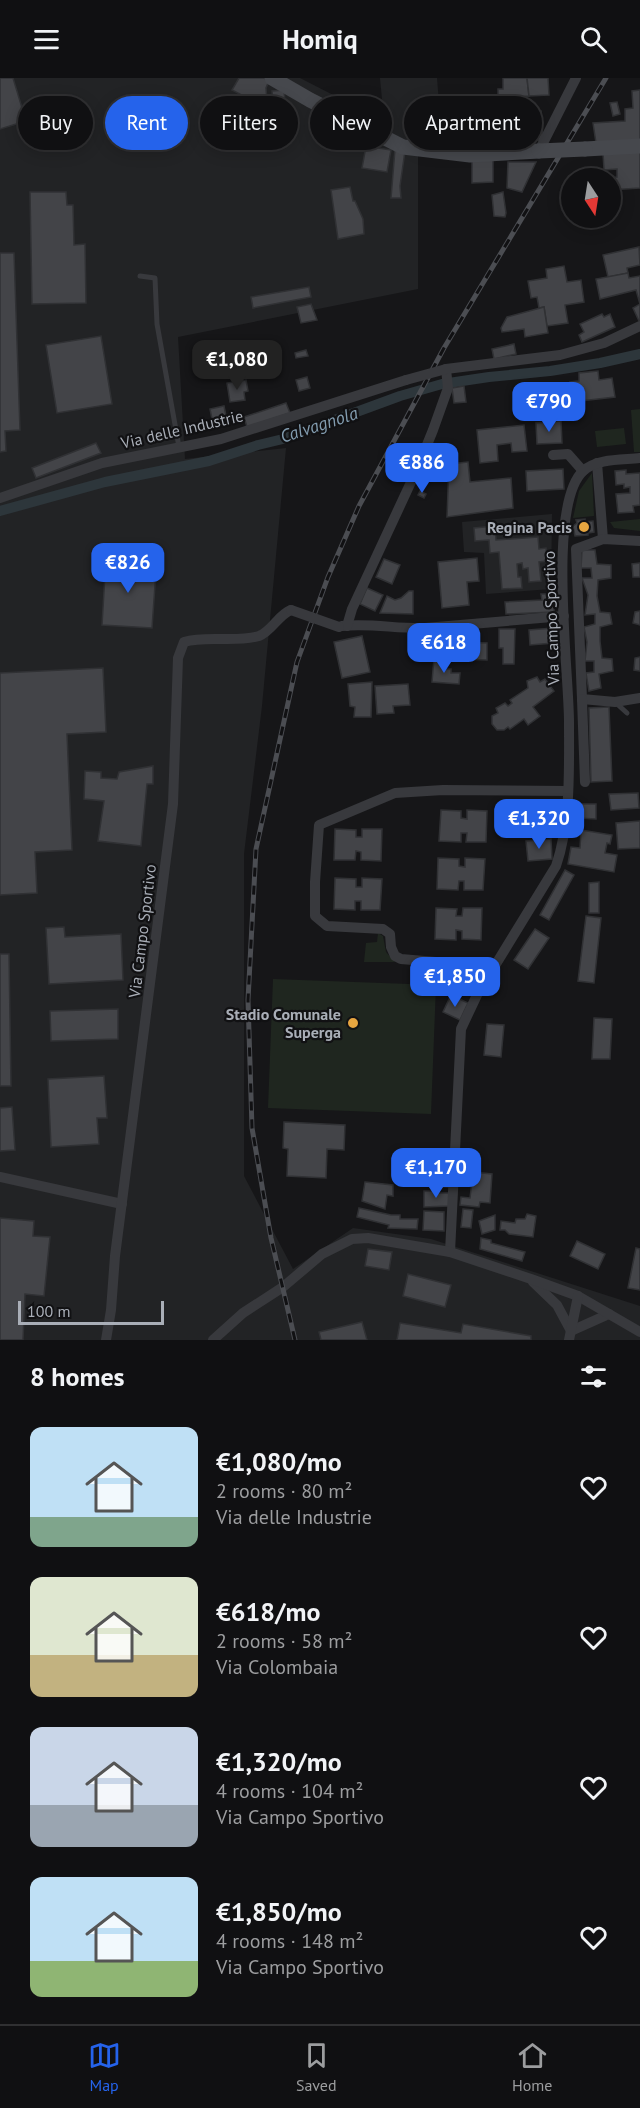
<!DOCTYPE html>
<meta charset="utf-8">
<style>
:root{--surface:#101012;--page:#1e1e20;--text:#f1f3f6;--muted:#9c9d9f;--line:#303032;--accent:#2563eb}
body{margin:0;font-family:"PT Sans",sans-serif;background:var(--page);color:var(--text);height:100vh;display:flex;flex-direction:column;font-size:22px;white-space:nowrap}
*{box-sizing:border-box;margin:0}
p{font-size:20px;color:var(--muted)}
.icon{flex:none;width:33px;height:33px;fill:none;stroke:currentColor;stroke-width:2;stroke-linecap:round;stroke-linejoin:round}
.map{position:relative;height:1262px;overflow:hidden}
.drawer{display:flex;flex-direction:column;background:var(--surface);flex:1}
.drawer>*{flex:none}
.top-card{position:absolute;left:18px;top:18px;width:604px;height:54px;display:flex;gap:12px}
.needle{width:39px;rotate:168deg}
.fabs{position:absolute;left:561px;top:90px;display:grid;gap:12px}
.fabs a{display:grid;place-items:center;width:60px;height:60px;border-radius:50%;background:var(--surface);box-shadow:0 3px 15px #0003,0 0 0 2px var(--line);font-size:30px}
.scale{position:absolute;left:18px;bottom:15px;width:146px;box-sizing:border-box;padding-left:6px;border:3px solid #a9aeb7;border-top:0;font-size:16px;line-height:21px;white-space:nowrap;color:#a9aeb7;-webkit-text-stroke:4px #111113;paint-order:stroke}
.price{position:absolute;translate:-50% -51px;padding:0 14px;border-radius:12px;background:var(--accent);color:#fff;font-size:20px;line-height:39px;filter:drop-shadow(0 2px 3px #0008)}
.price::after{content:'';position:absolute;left:50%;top:36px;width:18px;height:14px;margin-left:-9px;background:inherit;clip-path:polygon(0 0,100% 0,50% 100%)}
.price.on{background:#222;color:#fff}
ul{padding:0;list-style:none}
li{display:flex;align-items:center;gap:18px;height:150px;padding:0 30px}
li span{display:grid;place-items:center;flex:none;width:168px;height:120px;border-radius:12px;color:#555}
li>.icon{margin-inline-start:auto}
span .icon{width:72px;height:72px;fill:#fffc;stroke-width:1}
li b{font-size:26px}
h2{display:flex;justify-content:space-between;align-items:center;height:72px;padding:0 30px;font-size:26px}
.tag{padding:0 21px;border-radius:27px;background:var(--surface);box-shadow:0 3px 15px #0003,0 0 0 2px var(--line);font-size:21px;line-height:54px}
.tag.on{background:var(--accent);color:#fff}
header{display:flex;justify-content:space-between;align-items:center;height:78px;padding:0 30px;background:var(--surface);font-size:27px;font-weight:600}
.tab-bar{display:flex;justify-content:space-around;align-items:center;height:84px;border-top:2px solid var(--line);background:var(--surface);font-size:16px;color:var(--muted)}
.tab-bar a{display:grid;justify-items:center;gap:3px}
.tab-bar .on{color:var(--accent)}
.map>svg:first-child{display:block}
</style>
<header><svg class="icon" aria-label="menu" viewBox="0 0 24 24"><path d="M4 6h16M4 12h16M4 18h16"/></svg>Homiq<svg class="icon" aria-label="search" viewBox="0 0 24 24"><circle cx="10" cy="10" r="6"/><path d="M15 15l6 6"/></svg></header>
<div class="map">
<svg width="640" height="1262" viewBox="0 0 640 1262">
<rect width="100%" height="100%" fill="#161618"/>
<g fill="#222325">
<path d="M0,0H300L384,43L380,0H437L442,62L418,63V211L178,259L185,381L286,370L262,628L244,776V1098L293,1191L353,1150L431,1161L640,1228V1262H0Z"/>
<path d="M552,436L551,511L486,516L484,475L464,474L462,444Z"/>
</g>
<g fill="#1f261f">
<path d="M640,331V374H634L631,332Z"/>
<path d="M624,350L626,366L597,369L595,353Z"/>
<path d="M592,395L594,438L573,440L579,413Z"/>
<path d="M640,441V453L614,450L610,444Z"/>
<path d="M378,855L383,858L386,874L395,884H364L366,865L377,864Z"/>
<path d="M273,901L436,907L431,1036L268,1030Z"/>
</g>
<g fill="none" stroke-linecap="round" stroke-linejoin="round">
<path stroke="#2d363b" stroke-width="10" d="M0,433L105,404L209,383L258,367L283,361L400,318L442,306L489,299L550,293L600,285L640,276"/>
</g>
<g fill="#434448" stroke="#303134" stroke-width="1.5">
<path d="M0,0H13L26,43L0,51Z"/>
<path d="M239,0H264L269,3L266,10L267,23L260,21L257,25L232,12Z"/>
<path d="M503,0H527L529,18L498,21V11H503Z"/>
<path d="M527,0H548L549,17L529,18Z"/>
<path d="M284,12L286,36L274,37L272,13Z"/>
<path d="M640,12V62L596,65L593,45L625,43V31L633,30L632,13Z"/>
<path d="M617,24L620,36L613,38L610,25Z"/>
<path d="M541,33L543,62L521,63L519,34Z"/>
<path d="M519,38L521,61L486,63L484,40Z"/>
<path d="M469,43L470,61L459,62L457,44Z"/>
<path d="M366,68L391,72L387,94L362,90Z"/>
<path d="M395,71L405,73L400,108L401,120H391Z"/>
<path d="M640,73V110L610,112V100H607L617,99V91L604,92L603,75Z"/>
<path d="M472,82H493V104L472,105Z"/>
<path d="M508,84H536L522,114L507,110Z"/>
<path d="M350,109L353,123H355L363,141L364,156L338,161L331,112Z"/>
<path d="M30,114H66L67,127H73L74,167L85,166L86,225L32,226Z"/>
<path d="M503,114L506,135L505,139L494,138L492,117Z"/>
<path d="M639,169L640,187L627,190L628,195L608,199L603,177Z"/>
<path d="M0,175H14L20,352L5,353L6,373L0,374Z"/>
<path d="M564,188L567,204L581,202L584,224L565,227L568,245L547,248L544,229L539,230L537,219L531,220L528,203L547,200L546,191Z"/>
<path d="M628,195L629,200L640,198V226L636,212L600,221L596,201Z"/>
<path d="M309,209L311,219L253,230L251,219Z"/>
<path d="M311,226L317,242L301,245L297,229Z"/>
<path d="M640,226V243H639L633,230Z"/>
<path d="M544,229L548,255L525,259L524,251L502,254L501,250L507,239Z"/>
<path d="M602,236L604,239L610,236L615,249L582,264L579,257L584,254L580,246Z"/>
<path d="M101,258L112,326L57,335L46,267Z"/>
<path d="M514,266L516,276L494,281L492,271Z"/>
<path d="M306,272L308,278L296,280L295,275Z"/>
<path d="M598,293L599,302L612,300L615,319L572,324L570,304L579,303V295Z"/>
<path d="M307,299L310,310L299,313L296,302Z"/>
<path d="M246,302L248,313L244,314L245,322L230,324L227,305Z"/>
<path d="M464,308L466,324L454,325L452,310Z"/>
<path d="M286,325L290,335L247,349L244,339Z"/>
<path d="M224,328L227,343L213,346L210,331Z"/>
<path d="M561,343L562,365L537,366L536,345Z"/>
<path d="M524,347L527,373L512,374L511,365L497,367L498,383L480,385L477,352Z"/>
<path d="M96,365L101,375L36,400L32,390Z"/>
<path d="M468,384L470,404L511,400L513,430L447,439L449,386Z"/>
<path d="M563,391L564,411L527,413L526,393Z"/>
<path d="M626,392V396L640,395V427L633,428L634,434L618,435L616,416L630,415V409L624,410V406L616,407L615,393Z"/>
<path d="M420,413L426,416L424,420L418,417Z"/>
<path d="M585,441V444L593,443L594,454L588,455V457L575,458L573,448L577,445L576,442Z"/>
<path d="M495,448L496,462L538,459L539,471L546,470L547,483L539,484L541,503L529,504L528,490L523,491L522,485L517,486L518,499H521L522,510L502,511L499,474L490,475L489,462L475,463L474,450Z"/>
<path d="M582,472H595L597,486L611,487V500L598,502L597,518L600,534L610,535L612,546L600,549V563L602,580L612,581L613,593L599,596L601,610L589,613L586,595L594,594V583H585L587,564L584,549L595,546V536L585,537L588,517L582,500H592L591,490H581Z"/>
<path d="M106,479L136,481V492L156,493L152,550L102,547Z"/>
<path d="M477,480L479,503L467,504L469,527L442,530L438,484Z"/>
<path d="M384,481L400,487L392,506L376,499Z"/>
<path d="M640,485V499H633L632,486Z"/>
<path d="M367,510L383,517L375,533L360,526Z"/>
<path d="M409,513H413V536L380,535L387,518L395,522L401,520Z"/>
<path d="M541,516H554V534L506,536L505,524L542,522Z"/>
<path d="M640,533V547L633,545L635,534Z"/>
<path d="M553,550L554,565L530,567L529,552Z"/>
<path d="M499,551H515L514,586H503V570H499Z"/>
<path d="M362,558L370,594L342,600L334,564Z"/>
<path d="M431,563L487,565V582L431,580Z"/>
<path d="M640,579V593L634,592L635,580Z"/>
<path d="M434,580L444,581L443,591H451V595H460L459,606L432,604Z"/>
<path d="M103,590L106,654L67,656L72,772L35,774L37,815L0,817V595Z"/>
<path d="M537,599L540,604L545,601L554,613L533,629L540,638L528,647L524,641L510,651L508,649L504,652H497L492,646V638L498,635L496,630L505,625L508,628L512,625L510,622L528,610L527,603Z"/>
<path d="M372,604L371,639H354L355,629L350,628L348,606Z"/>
<path d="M408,606L410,627L393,628L394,635L377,636L375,608Z"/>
<path d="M609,629L612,703L591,704L589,630Z"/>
<path d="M153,688V706H147L141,768L98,763L104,723L84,721L85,693L101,694V700L117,701L119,694Z"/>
<path d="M638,715L639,730L611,732L609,716Z"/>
<path d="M578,726H596V741L577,740Z"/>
<path d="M543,731H556L557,750L547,751V747H537V737H543Z"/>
<path d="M441,732L461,733V740L467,741V732L487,733L486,764H466L467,755H461V764L439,763Z"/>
<path d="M640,743V770L618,771L616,745Z"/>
<path d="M335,751L356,752V759H362V751H382L381,783L361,782V774L356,773L355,782H334Z"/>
<path d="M581,752L612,757L610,766L607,765L605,775L617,777L614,794L568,786L571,769L580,770Z"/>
<path d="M551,761L552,781L528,783L526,763Z"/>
<path d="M438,780L459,781V788L465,789V780L485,781L483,812H464V803H459L458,812L437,811Z"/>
<path d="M565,792L574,797L549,842L540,837Z"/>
<path d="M335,800L356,801V809H362V800L382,801L380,832H361V823H355V832L334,831Z"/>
<path d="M599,804V835H589V805Z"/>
<path d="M436,830L457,831L456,838H462L463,830H482L481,862L462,861V853L456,852V862L435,861Z"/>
<path d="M586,838L601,840L594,905L578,903Z"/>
<path d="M64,849L65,859L121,856L123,902L49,906L46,850Z"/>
<path d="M535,851L549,860L528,891L514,882Z"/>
<path d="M0,876H9L11,1008H0Z"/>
<path d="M451,917L468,925L460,942L443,934Z"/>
<path d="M118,931V961L51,963L50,933Z"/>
<path d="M594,940L612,941L610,981H592Z"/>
<path d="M487,946L504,947L501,979L484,977Z"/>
<path d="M104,998L107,1040H97L99,1066L51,1069L48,1001Z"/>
<path d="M12,1029L15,1072L0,1073V1030Z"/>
<path d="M284,1044L345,1047L344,1072L327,1071L326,1100L287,1098L288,1071L283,1070Z"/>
<path d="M432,1089L451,1090L450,1109H431Z"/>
<path d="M462,1093L492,1096L490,1125L480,1124L479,1129L460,1127L461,1119L470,1120L472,1103L462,1102Z"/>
<path d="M365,1104L393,1107V1118L387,1117L385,1131L362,1123Z"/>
<path d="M424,1113H434V1115H449V1128L424,1129Z"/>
<path d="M359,1130L391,1137H400V1141H418L417,1151L388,1150L389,1147L357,1139Z"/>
<path d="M463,1131L473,1132L471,1150L461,1149Z"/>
<path d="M424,1133L444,1134V1153L423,1152Z"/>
<path d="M527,1136L536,1138L533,1159L509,1156L505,1152H500L501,1143L515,1145L516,1141H525Z"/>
<path d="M495,1137V1152L482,1156L479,1143Z"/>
<path d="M0,1140L34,1143L33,1158L50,1159L44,1218L25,1216L23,1262H0Z"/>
<path d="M481,1160L491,1162V1165L525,1174L522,1183L480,1171Z"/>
<path d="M577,1163L605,1176L598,1191L570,1178Z"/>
<path d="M636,1170L640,1171V1212L628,1210Z"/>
<path d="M368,1171L392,1174L389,1192L365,1188Z"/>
<path d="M408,1196L451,1207L445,1229L403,1218Z"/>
<path d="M362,1244L367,1262H321L319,1254Z"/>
<path d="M400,1245L461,1255L463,1246L531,1258V1262H397Z"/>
</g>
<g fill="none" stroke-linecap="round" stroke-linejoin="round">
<g stroke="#38393d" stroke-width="5">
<path d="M140,198L155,200L157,246L179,369"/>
<path d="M616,625L627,635"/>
</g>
<g stroke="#38393d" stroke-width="10">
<path d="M539,73L576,0"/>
<path d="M553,377L568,376L583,393"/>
<path d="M597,385L603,461"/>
<path d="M0,420L102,385L221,361L406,302"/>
<path d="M640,463L603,461L576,471L582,621L615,624L640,620"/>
<path d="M342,548C371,545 397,551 425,550L564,538"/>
<path d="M347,548L352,531L418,389L433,352L448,310L446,291L560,277L604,265L640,248"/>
<path d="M582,621L585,704"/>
<path d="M494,889L401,881L395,878L391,869L390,856L383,851L327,848L315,838V804L319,747L395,715L443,712L568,713"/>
<path d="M0,1099L122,1126"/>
<path d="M450,1174L461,951L477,917L556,788C571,744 569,691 569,644C569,593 547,427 583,393C597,380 623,382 640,380"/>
<path d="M533,1204L557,1227L571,1253"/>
<path d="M571,1253L609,1236"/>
<path d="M106,1262L111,1232L115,1178L173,726L178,580L184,564C207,557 235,565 259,558C272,553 278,537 291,532"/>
<path d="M213,1262L243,1235L283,1209L322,1176L352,1161L368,1160L450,1174L531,1201L578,1218L640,1254"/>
<path d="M569,1262L578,1218"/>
</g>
<g stroke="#46484d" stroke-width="15">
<path d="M272,0L310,22L403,69L470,77L539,73"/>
<path d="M585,71L640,68"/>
</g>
<g stroke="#4b4d52" stroke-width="5">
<path id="rail" d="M295,1262L271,1160L252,1050L248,922L256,771L297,584L328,499L359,428L444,270L606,0"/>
</g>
<use href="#rail" stroke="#111113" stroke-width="3" stroke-dasharray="9" stroke-linecap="butt"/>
<g stroke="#38393d" stroke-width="10">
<path d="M406,302L446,291"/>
<path d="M291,532L339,549"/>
</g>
<path stroke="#46484d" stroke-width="15" d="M539,73L585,71"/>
</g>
<g fill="#e6a540" stroke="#111113" stroke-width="2">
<circle cx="584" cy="449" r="6"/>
<circle cx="353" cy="945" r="6"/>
</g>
<g text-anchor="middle" stroke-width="4.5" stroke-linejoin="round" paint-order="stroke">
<g font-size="16" fill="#a9aeb7" stroke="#111113">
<text transform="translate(182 351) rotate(-13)" y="6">Via delle Industrie</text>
<text transform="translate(551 540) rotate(-92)" y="6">Via Campo Sportivo</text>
<text transform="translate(142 853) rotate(-83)" y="6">Via Campo Sportivo</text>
</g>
<g font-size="16" font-weight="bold" fill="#a9aeb7" stroke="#111113" text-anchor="end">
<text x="572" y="455">Regina Pacis</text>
<text x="341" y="942">Stadio Comunale<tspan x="341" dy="18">Superga</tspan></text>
</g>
<g font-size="18" font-style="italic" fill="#839db0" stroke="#111113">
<text transform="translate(319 347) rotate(-18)" y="6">Calvagnola</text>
</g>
</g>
</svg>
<div class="fabs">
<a><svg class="needle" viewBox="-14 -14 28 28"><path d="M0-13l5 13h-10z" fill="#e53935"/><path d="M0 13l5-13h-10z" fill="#9c9d9f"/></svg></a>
</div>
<div class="scale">100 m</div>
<b class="price on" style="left:237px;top:313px">€1,080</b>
<b class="price" style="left:549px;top:355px">€790</b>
<b class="price" style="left:422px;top:416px">€886</b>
<b class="price" style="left:128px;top:516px">€826</b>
<b class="price" style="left:444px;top:596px">€618</b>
<b class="price" style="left:539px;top:772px">€1,320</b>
<b class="price" style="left:455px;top:930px">€1,850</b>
<b class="price" style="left:436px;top:1121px">€1,170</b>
<div class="top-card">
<a class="tag">Buy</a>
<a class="tag on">Rent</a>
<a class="tag">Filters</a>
<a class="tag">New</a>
<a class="tag">Apartment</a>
</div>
</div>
<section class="drawer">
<h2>8 homes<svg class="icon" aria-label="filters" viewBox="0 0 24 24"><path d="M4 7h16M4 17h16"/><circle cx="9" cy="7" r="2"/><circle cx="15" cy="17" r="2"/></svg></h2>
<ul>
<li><span style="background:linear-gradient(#bfe0f5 75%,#7fa58c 0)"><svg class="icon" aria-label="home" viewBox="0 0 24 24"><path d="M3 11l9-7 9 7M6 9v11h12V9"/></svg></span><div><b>€1,080/mo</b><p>2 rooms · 80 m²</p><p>Via delle Industrie</p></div><svg class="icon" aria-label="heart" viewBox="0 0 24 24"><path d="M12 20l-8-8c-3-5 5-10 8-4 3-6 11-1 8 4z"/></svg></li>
<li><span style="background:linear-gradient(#dfe7d0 65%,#c2b280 0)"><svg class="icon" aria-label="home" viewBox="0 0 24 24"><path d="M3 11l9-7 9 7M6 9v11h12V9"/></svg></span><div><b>€618/mo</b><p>2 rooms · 58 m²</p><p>Via Colombaia</p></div><svg class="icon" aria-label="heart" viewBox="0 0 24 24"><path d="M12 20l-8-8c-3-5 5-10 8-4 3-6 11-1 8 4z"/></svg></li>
<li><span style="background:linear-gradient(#c9d6e8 65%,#9aa5b1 0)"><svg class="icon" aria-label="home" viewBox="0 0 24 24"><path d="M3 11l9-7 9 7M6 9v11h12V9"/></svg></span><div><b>€1,320/mo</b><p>4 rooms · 104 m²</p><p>Via Campo Sportivo</p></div><svg class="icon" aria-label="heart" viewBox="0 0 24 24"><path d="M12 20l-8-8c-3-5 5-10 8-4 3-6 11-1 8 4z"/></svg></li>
<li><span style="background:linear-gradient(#bfe0f5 70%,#8fb573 0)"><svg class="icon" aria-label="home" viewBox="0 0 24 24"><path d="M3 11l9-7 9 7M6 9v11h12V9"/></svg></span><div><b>€1,850/mo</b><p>4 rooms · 148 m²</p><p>Via Campo Sportivo</p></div><svg class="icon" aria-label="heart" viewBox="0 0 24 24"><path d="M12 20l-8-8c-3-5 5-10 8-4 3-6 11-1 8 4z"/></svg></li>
</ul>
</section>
<nav class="tab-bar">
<a class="on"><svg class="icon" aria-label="map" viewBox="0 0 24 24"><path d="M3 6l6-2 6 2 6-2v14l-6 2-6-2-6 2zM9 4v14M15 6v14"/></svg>Map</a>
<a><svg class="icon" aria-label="saved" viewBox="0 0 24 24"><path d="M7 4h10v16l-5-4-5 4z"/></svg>Saved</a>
<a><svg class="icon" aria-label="home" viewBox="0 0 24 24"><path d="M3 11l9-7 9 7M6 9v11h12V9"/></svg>Home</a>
</nav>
